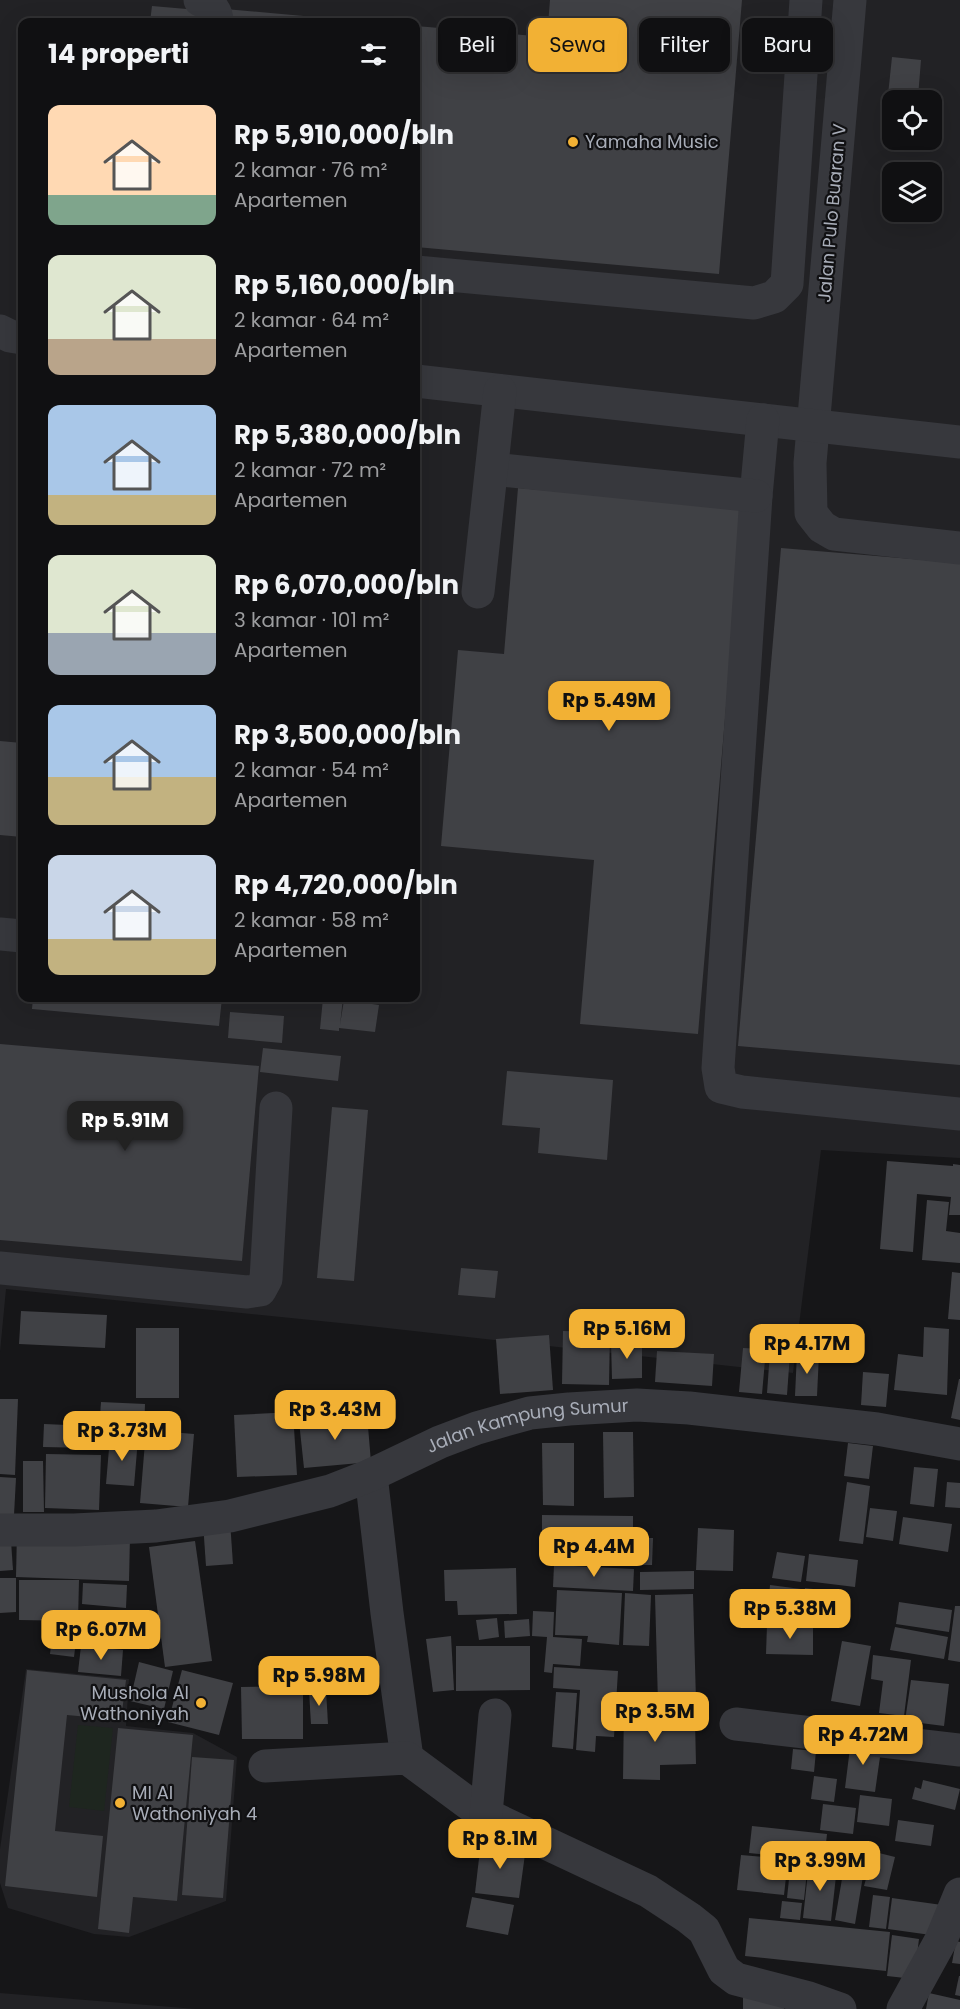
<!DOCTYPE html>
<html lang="id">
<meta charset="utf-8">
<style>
:root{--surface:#101012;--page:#19191b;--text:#f1f3f6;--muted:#9c9d9f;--line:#303032;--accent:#f2b134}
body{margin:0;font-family:Poppins,sans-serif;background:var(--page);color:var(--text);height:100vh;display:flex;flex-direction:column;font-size:22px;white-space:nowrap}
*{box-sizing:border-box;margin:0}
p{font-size:20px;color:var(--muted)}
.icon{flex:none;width:33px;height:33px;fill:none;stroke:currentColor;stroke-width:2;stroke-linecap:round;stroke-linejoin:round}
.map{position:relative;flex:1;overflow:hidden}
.side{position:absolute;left:18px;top:18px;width:402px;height:984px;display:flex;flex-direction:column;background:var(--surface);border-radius:12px;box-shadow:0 6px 24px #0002,0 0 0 2px var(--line)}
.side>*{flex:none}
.banner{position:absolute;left:438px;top:18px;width:432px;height:54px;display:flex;gap:12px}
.fabs{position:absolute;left:882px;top:90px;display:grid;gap:12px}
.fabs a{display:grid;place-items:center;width:60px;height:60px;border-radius:12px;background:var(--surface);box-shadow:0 6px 24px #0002,0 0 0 2px var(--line);font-size:30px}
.price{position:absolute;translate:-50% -51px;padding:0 14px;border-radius:12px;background:var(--accent);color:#111;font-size:20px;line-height:39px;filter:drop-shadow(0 2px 3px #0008)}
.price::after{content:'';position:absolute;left:50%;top:36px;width:18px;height:14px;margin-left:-9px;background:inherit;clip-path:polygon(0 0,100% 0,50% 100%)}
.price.active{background:#222;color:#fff}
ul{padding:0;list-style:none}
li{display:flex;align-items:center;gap:18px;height:150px;padding:0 30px}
li span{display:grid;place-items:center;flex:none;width:168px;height:120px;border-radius:12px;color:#555}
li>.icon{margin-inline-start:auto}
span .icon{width:72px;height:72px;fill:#fffc;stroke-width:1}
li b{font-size:26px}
h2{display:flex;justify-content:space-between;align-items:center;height:72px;padding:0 30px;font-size:26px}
.pill{padding:0 21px;border-radius:12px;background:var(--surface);box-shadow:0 6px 24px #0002,0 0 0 2px var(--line);font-size:21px;line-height:54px}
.pill.active{background:var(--accent);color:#111}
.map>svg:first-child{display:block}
</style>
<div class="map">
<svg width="960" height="2009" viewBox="0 0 960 2009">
<rect width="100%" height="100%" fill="#161618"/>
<g fill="#222225" fill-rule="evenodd">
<path d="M0,0H960V1158L821,1150L793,1373L360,1325L6,1289L0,1352ZM22,22H416V998H22ZM892,100H932V140H892ZM892,172H932V212H892Z"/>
<path d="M26,1669L129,1679L126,1726L193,1733L237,1757L226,1901L129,1937L94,1934L8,1908L0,1883V1849Z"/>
<path d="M0,1993L196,2009H0Z"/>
</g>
<path fill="#1e261f" d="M78,1725L113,1728L104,1811L69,1807Z"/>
<g fill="#404145">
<path d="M550,0H742L719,274L416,247V26L547,37Z"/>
<path d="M152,6L210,11L209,22H150Z"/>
<path d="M225,9L359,21V22H224Z"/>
<path d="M892,57L921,60L918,97L888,95Z"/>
<path d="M518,488L743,508L698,1034L580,1024L594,860L441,846L458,650L504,654Z"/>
<path d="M781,548L960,563V1065L738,1046Z"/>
<path d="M0,741L22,743V837L0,835Z"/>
<path d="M33,998H222L219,1026L32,1009Z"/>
<path d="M323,998H343L340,1025L344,1000L379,1005L375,1032L339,1028V1031L320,1029Z"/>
<path d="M230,1012L284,1016L282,1043L228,1038Z"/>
<path d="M0,1044L259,1066L242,1261L0,1240Z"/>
<path d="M263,1048L341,1056L338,1081L260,1072Z"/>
<path d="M507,1071L613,1080L607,1160L538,1153L540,1128L502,1125Z"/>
<path d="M332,1107L368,1110L354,1281L317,1278Z"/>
<path d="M887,1161L953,1166V1164L960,1165V1215H949L951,1197L917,1194L913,1252L880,1249Z"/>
<path d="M927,1200L949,1202L946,1231L960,1233V1263L922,1260Z"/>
<path d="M461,1268L498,1271L495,1298L458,1295Z"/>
<path d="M952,1272L960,1273V1320L948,1319Z"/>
<path d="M21,1311L107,1315L105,1348L19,1344Z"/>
<path d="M924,1327L949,1329L947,1395L894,1390L898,1354L923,1357Z"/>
<rect x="136" y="1328" width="43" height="70"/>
<path d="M563,1331L610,1332L609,1385L562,1384Z"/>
<path d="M549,1335L553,1390L500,1394L496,1339Z"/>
<path d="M611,1342H642V1378L612,1379Z"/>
<path d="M743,1348L766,1349L762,1394L739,1392Z"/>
<path d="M657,1351L714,1354L712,1386L655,1382Z"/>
<path d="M770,1352L790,1353L787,1395L767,1393Z"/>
<path d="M797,1353L819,1354L817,1396H795Z"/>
<path d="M863,1372L889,1374L886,1407L861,1405Z"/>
<path d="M959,1379H960V1420L951,1418Z"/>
<path d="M0,1399H18L15,1475L0,1474Z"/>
<path d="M101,1402L145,1404L144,1432L99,1430Z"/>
<path d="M293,1412L297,1475L237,1477L234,1415Z"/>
<path d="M367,1415L371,1462L304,1468L299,1421Z"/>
<path d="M44,1424L91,1426L90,1448L43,1447Z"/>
<path d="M146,1430L194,1434L188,1507L140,1503Z"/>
<path d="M603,1432H633L634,1497L604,1498Z"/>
<path d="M110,1437L138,1439L134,1486L106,1484Z"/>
<path d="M542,1443H574V1506L543,1505Z"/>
<path d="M848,1443L873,1446L869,1479L844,1476Z"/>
<path d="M46,1454L101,1455L99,1510L45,1508Z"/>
<path d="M23,1461H43L44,1512H23Z"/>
<path d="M914,1467L938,1469L934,1507L910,1504Z"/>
<path d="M0,1477L16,1478L14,1515L0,1514Z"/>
<path d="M847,1482L870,1486L863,1544L839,1541Z"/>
<path d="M947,1482L960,1483V1508L945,1507Z"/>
<path d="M870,1508L897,1511L893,1541L866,1537Z"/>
<path d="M542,1515L633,1516V1541L542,1540Z"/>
<path d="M903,1517L952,1524L948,1552L899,1544Z"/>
<path d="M230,1521L233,1564L206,1566L203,1523Z"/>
<path d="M698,1528L734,1530L733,1571L696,1570Z"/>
<path d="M17,1531L130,1536L129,1581L16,1577Z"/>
<path d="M637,1538H653L652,1565H636Z"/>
<path d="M11,1541L13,1570L0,1571V1542Z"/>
<path d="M195,1541L212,1661L165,1667L149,1547Z"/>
<path d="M777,1552L805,1556L801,1582L772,1578Z"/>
<path d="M809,1554L858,1560L855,1587L806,1581Z"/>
<path d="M554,1565L634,1569L633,1591L553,1587Z"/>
<path d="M516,1568L517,1614L458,1615L457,1601H445L444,1570Z"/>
<path d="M694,1571V1589L640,1590V1572Z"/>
<path d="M0,1578H16V1612L0,1613Z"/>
<path d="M19,1580H79L78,1621L19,1620Z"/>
<path d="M83,1583L127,1585L126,1608L82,1604Z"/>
<path d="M770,1585L801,1589L797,1623L767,1619Z"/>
<path d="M805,1588L830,1591L826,1625L800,1621Z"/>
<path d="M557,1590L622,1593L619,1645L587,1642L588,1636L555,1635Z"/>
<path d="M625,1593L651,1595L649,1646L623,1645Z"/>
<path d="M693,1594L696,1701L658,1703L655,1595Z"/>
<path d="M899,1602L952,1610L949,1632L896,1624Z"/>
<path d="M955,1606H960V1662L948,1660Z"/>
<path d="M93,1611L130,1616L126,1646L89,1641Z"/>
<path d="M533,1611L554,1612L553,1637L582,1639L580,1666L553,1664L552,1673L544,1672L547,1637L532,1636Z"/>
<path d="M497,1618L499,1637L479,1640L476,1620Z"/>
<path d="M529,1619L530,1636L505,1638L504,1621Z"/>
<path d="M54,1623L78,1625L74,1657L50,1654Z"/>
<path d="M767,1625L813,1627V1655L766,1654Z"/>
<path d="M895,1627L948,1637L944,1659L890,1650Z"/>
<path d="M451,1636L454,1690L433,1692L426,1639Z"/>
<path d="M842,1641L871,1646L860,1706L831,1701Z"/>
<path d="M81,1646L123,1650L121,1676L78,1672Z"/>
<path d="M456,1646H530V1690L456,1691Z"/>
<path d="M873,1655L911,1660L904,1716L879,1713L883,1681L871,1679Z"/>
<path d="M139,1662L173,1671L164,1709L130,1701Z"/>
<path d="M554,1667L618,1671L614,1737L596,1736L595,1752L576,1750L580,1690L553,1688Z"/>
<path d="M27,1670L126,1680L121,1720L67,1715L55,1831L103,1836L97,1897L5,1886Z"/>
<path d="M182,1670L233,1683L219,1735L168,1722Z"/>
<path d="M911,1680L949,1684L944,1726L905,1721Z"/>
<path d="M303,1686V1739H242L241,1687Z"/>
<path d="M326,1690L328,1724H311L309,1691Z"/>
<path d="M556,1692L577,1693L573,1749L552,1747Z"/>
<path d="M624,1705L661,1706V1723L695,1721L696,1764L660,1765V1780L623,1779Z"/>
<path d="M118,1728L193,1735L177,1901L133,1897L129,1933L98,1929Z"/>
<path d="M851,1740L882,1743L875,1792L845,1788Z"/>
<path d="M793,1749L816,1751L814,1772L791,1769Z"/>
<path d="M192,1757L234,1760L223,1898L182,1895Z"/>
<path d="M814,1776L837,1779L834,1802L811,1799Z"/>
<path d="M923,1780L960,1789L955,1810L912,1799L915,1787L921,1789Z"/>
<path d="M860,1795L892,1799L889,1826L857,1822Z"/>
<path d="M823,1804L856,1808L853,1834L820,1830Z"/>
<path d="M898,1820L934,1825L931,1846L895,1841Z"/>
<path d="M752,1826L827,1834L824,1861L749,1853Z"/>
<path d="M481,1841L526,1847L519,1898L475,1893Z"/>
<path d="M879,1853L895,1857L887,1890L864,1886L869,1868L875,1870Z"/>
<path d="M741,1855L788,1859L784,1895L737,1890Z"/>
<path d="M791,1860L808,1862L804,1900L787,1898Z"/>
<path d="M809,1863L837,1867L831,1921L803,1918Z"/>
<path d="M843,1873L863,1876L855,1924L835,1920Z"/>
<path d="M873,1895L890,1897L886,1929L869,1927Z"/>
<path d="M472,1897L514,1905L508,1935L466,1927Z"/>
<path d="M892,1898L942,1905L938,1936L888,1929Z"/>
<path d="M782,1901L802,1903L800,1920L780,1918Z"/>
<path d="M749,1918L890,1932L886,1971L745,1956Z"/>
<path d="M892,1935L919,1939L914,1979L887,1976Z"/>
<path d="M956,1941L960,1942V1964L952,1963Z"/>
<path d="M959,1976H960V1996L955,1995Z"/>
<path d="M783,1993L784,2009H743V1994Z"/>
<path d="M929,1993L960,2000V2009H926Z"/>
</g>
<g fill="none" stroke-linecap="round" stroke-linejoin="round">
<g stroke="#37383d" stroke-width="33">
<path d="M200,0C210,5 217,10 217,22"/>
<path d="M850,0L810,463L811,513L822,527L834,534L960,548"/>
<path d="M416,272L754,303L774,297L787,284L806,0"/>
<path d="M0,331L10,336L22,338"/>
<path d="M416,381L960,442"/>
<path d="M763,420L756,496L718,1068L721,1087L742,1092L960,1114"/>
<path d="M492,469L756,496"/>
<path d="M478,592L500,391"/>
<path d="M0,934L22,936"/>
<path d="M0,1268L247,1292L260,1290L266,1279L276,1108"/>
<path d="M371,1475L387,1613L407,1758"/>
<path id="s1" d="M0,1530H74L156,1526L230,1516L330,1491L371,1475L440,1442L477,1428L530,1413L569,1409L637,1405L689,1408L877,1429L960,1444"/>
<path d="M736,1724L960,1750"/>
<path d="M265,1766L407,1758L480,1812L648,1891L689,1918L704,1930L724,1970L736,1979L809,1998L840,2009"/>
<path d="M486,1814L495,1715"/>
<path d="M903,2009L941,1940L960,1894"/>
</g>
</g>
<g fill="#f2b134" stroke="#111113" stroke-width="2">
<circle cx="573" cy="142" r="6"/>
<circle cx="201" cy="1703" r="6"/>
<circle cx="120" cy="1803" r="6"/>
</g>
<g text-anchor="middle" stroke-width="4.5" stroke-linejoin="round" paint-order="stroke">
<g font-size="18" fill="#a8adb8" stroke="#111113" text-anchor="start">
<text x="585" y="148">Yamaha Music</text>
<text x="189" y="1699" text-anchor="end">Mushola Al<tspan x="189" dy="21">Wathoniyah</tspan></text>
<text x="132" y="1799">MI Al<tspan x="132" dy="21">Wathoniyah 4</tspan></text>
</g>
<g font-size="18" fill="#a8adb8" stroke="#111113">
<text transform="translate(832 213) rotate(-85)" y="6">Jalan Pulo Buaran V</text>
<text dy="6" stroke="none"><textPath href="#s1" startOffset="544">Jalan Kampung Sumur</textPath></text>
</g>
</g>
</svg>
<div class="fabs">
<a><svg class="icon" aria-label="locate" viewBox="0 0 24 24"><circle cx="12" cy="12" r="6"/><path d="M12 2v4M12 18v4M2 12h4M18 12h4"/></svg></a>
<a><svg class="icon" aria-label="layers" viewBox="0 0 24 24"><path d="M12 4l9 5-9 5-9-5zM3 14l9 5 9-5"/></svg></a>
</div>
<b class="price" style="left:609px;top:732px">Rp 5.49M</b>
<b class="price active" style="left:125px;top:1152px">Rp 5.91M</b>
<b class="price" style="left:627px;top:1360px">Rp 5.16M</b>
<b class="price" style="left:807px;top:1375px">Rp 4.17M</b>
<b class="price" style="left:335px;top:1441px">Rp 3.43M</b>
<b class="price" style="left:122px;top:1462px">Rp 3.73M</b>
<b class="price" style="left:594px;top:1578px">Rp 4.4M</b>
<b class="price" style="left:790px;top:1640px">Rp 5.38M</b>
<b class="price" style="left:101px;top:1661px">Rp 6.07M</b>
<b class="price" style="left:319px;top:1707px">Rp 5.98M</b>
<b class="price" style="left:655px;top:1743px">Rp 3.5M</b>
<b class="price" style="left:863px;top:1766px">Rp 4.72M</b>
<b class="price" style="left:500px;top:1870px">Rp 8.1M</b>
<b class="price" style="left:820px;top:1892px">Rp 3.99M</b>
<div class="banner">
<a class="pill">Beli</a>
<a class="pill active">Sewa</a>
<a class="pill">Filter</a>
<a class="pill">Baru</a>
</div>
<section class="side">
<h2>14 properti<svg class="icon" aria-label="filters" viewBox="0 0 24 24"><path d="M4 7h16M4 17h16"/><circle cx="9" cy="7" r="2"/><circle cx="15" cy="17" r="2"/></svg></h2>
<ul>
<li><span style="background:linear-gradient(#ffd9b3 75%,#7fa58c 0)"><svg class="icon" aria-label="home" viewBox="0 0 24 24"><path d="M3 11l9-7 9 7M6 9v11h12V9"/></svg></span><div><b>Rp 5,910,000/bln</b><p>2 kamar · 76 m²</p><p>Apartemen</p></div></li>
<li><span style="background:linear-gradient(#dfe7d0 70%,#b9a48a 0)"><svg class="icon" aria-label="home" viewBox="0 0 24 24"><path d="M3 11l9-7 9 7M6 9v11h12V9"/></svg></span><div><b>Rp 5,160,000/bln</b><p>2 kamar · 64 m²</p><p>Apartemen</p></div></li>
<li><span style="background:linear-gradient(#a9c7e8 75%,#c2b280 0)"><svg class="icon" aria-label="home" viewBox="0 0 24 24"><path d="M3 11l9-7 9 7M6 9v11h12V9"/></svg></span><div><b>Rp 5,380,000/bln</b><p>2 kamar · 72 m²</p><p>Apartemen</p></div></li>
<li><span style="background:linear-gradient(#dfe7d0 65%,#9aa5b1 0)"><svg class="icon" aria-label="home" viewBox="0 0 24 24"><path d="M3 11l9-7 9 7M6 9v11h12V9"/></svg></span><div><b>Rp 6,070,000/bln</b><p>3 kamar · 101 m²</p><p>Apartemen</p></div></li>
<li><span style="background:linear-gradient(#a9c7e8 60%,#c2b280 0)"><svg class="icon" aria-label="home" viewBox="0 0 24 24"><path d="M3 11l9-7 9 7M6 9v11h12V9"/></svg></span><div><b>Rp 3,500,000/bln</b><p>2 kamar · 54 m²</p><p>Apartemen</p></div></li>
<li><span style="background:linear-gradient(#c9d6e8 70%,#c2b280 0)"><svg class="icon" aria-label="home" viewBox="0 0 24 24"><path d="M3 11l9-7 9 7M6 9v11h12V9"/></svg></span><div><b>Rp 4,720,000/bln</b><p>2 kamar · 58 m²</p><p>Apartemen</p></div></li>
</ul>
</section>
</div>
